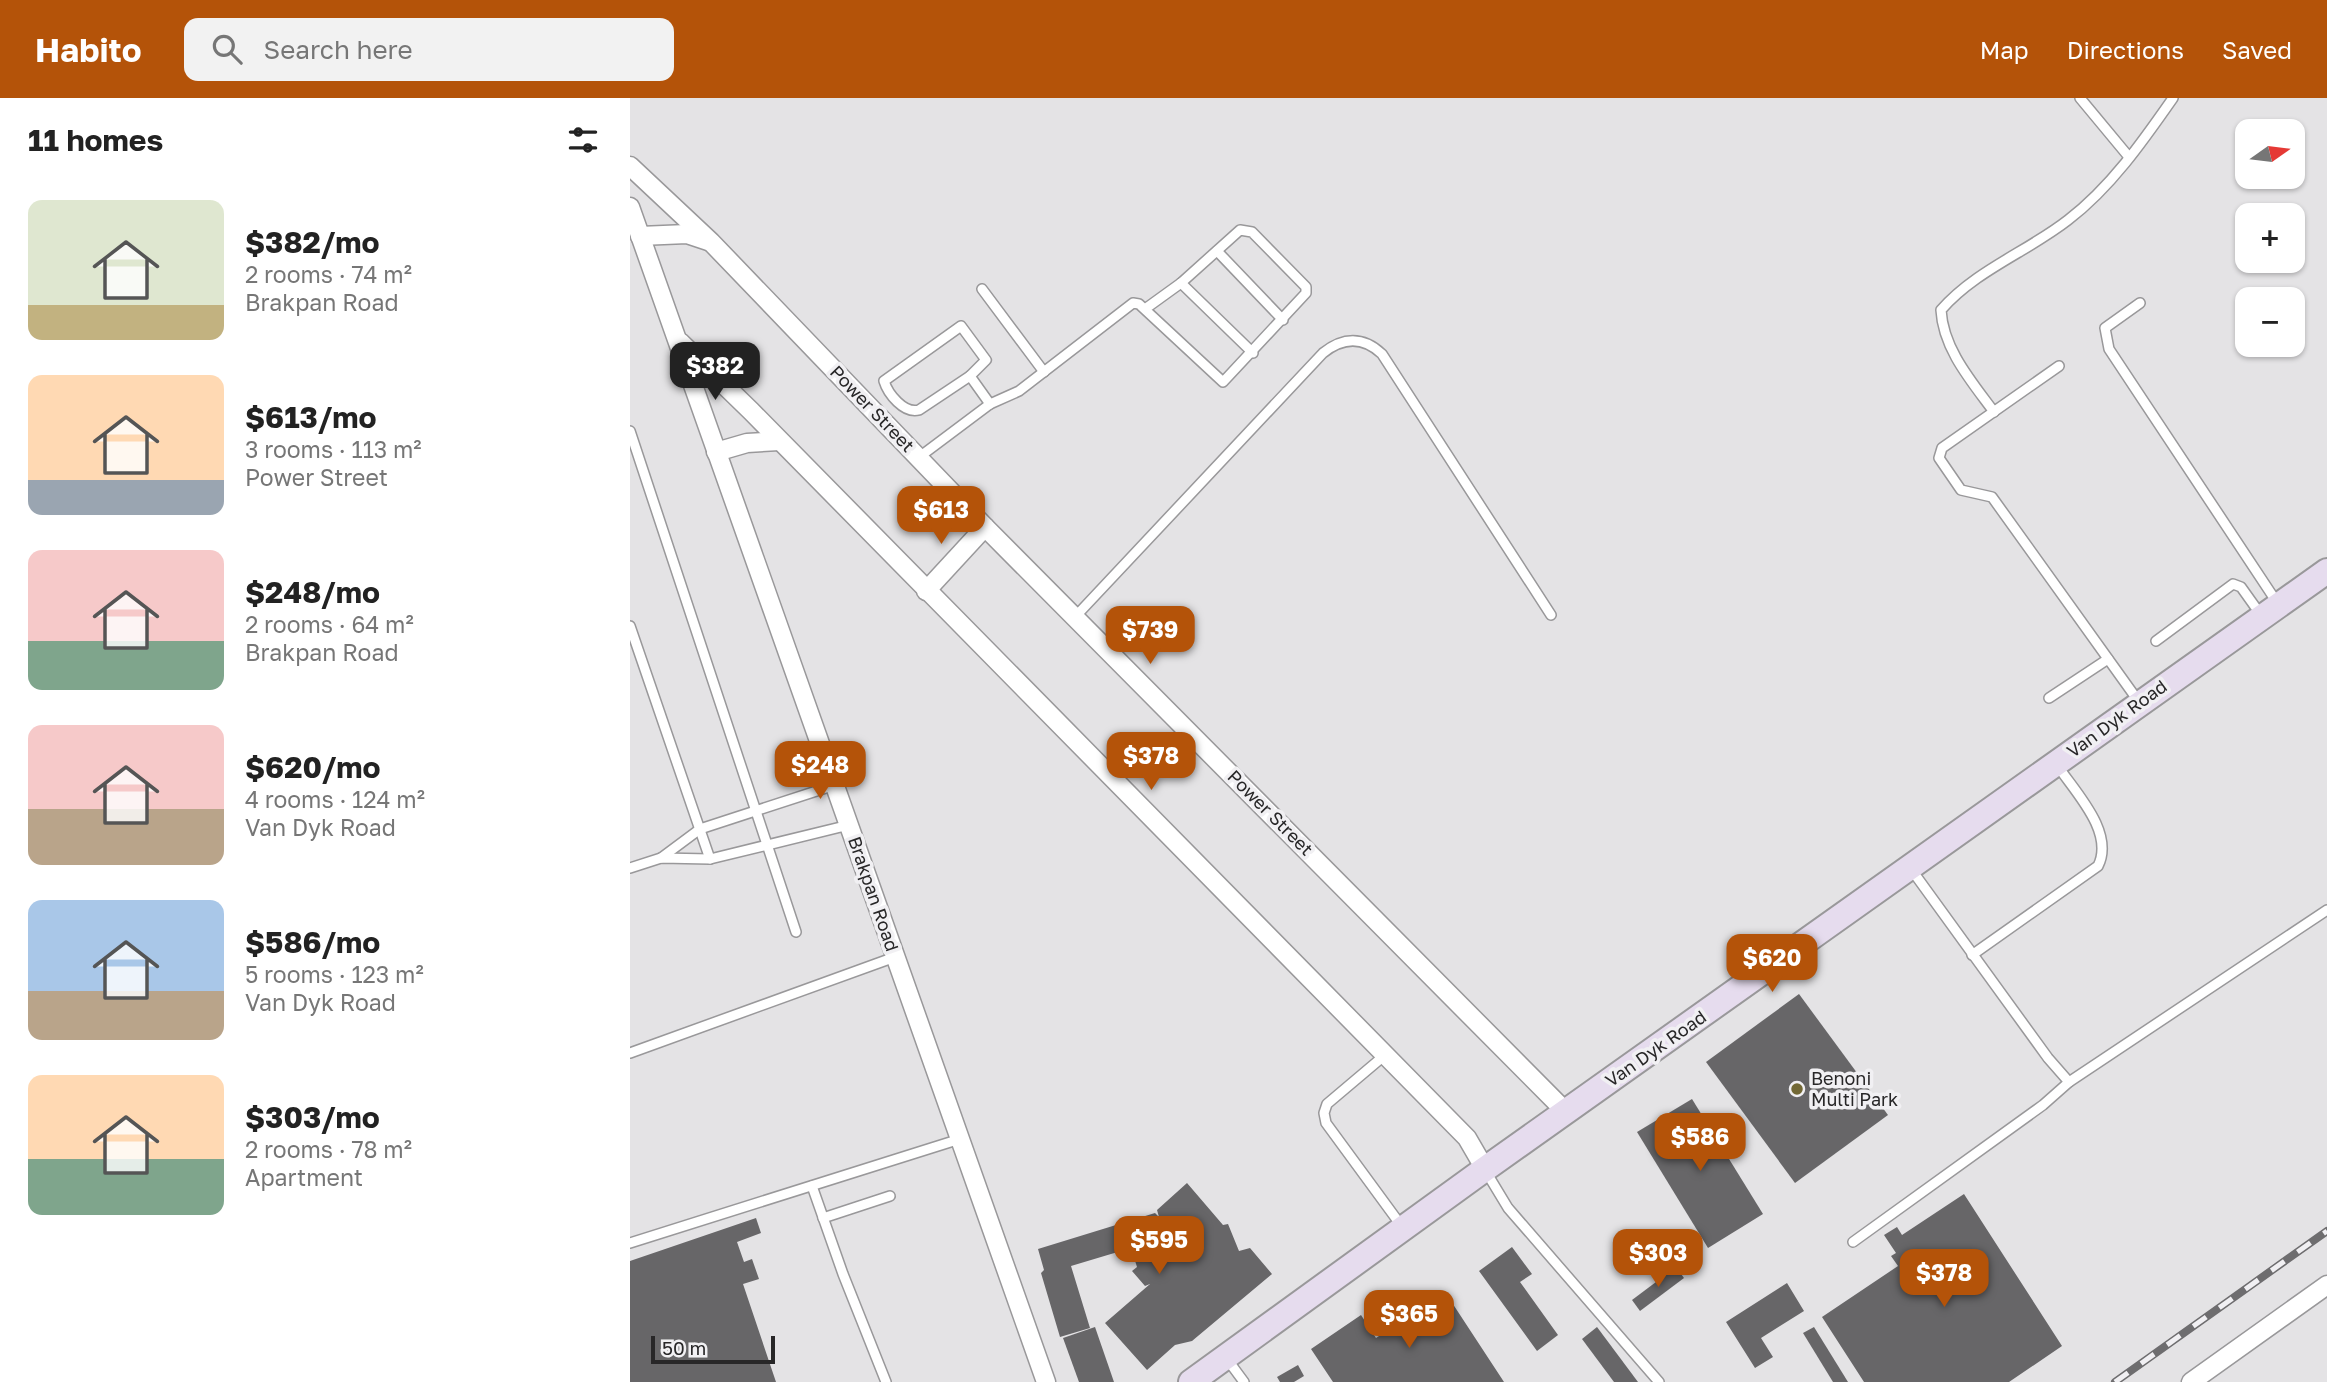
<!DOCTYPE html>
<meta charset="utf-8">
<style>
:root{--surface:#fff;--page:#f2f2f2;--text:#222;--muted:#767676;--accent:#b45309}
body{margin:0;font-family:"Golos Text",sans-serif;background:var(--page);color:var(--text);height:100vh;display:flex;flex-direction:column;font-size:26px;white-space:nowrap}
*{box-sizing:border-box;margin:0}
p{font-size:23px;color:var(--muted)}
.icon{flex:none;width:38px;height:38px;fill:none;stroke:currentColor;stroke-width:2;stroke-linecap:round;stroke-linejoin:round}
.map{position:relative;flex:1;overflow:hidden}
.panel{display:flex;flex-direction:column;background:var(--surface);width:630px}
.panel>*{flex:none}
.needle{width:46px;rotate:76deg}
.controls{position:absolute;left:1605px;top:21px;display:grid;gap:14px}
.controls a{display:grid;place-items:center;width:70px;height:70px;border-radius:14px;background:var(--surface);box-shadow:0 2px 5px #0004;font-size:35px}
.scale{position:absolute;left:21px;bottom:18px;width:124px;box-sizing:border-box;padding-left:7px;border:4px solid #282728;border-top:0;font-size:19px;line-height:24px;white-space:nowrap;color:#282728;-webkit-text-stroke:5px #f1f0f3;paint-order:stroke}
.price{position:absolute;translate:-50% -60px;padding:0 16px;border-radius:14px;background:var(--accent);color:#fff;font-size:23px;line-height:46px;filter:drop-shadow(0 2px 4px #0008)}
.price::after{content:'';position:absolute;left:50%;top:42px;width:21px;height:16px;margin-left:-10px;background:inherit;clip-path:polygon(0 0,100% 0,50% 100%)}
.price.current{background:#222;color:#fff}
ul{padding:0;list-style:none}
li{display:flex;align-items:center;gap:21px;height:175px;padding:0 28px}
li span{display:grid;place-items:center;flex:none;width:196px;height:140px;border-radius:14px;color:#555}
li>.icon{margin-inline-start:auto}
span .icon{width:84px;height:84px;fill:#fffc;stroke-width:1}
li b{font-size:30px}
h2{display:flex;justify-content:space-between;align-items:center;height:84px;padding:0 28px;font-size:30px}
header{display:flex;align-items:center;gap:42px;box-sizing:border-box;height:98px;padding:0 35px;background:var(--accent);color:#fff}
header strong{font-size:33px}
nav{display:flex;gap:38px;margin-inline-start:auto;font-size:24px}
.search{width:490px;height:63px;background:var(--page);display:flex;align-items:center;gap:18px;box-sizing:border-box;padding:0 24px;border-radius:14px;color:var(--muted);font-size:26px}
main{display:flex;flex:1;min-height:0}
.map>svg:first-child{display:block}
</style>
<header>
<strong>Habito</strong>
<div class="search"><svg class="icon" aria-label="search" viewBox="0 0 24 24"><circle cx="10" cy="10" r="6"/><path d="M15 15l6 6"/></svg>Search here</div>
<nav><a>Map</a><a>Directions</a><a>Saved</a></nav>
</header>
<main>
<section class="panel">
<h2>11 homes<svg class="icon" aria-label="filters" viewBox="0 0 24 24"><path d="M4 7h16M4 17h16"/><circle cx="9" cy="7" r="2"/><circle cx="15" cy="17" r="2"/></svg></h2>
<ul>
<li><span style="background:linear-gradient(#dfe7d0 75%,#c2b280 0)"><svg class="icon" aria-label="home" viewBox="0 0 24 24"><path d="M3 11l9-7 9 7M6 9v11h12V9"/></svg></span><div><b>$382/mo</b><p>2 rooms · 74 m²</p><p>Brakpan Road</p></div></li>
<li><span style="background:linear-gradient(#ffd9b3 75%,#9aa5b1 0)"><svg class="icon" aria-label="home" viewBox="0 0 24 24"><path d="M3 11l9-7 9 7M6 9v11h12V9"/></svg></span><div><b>$613/mo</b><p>3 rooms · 113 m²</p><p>Power Street</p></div></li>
<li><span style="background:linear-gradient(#f6c9c9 65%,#7fa58c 0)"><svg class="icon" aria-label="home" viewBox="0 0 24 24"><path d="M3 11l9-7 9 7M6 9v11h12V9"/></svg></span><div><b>$248/mo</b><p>2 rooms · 64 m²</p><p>Brakpan Road</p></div></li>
<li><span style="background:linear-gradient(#f6c9c9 60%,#b9a48a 0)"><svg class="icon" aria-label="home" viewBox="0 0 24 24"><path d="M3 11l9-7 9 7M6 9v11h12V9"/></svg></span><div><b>$620/mo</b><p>4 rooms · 124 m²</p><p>Van Dyk Road</p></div></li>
<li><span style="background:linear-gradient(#a9c7e8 65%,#b9a48a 0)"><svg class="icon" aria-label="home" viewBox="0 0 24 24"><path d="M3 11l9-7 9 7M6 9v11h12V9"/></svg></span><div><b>$586/mo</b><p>5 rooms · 123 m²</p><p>Van Dyk Road</p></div></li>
<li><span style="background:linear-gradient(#ffd9b3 60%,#7fa58c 0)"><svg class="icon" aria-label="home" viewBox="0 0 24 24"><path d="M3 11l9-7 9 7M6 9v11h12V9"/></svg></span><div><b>$303/mo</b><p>2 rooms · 78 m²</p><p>Apartment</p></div></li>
</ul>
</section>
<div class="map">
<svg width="1697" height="1284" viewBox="0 0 1697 1284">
<rect width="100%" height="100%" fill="#e4e3e5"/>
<g fill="#676668">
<path d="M1169,896L1258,1017L1165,1085L1076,964Z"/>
<path d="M1062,1001L1133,1116L1078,1150L1007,1034Z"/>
<path d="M557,1085L593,1127L598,1126L609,1153L620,1150L642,1176L562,1243L545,1247L517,1272L475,1225L520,1186L515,1188L502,1173L507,1169L501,1150L441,1168L460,1230L430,1239L411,1175L414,1172L408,1151L525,1115L529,1119L527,1112Z"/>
<path d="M1334,1096L1432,1248L1379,1284H1234L1192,1219L1268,1168L1261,1158L1266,1155L1254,1137L1267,1129L1272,1137Z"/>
<path d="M126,1120L131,1135L107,1144L114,1164L122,1161L129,1181L113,1186L146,1284H0V1163Z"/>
<path d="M882,1149L902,1176L890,1184L928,1237L907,1253L849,1173Z"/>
<path d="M1046,1169L1054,1180L1010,1213L1002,1202Z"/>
<path d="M1157,1185L1174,1213L1131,1240L1143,1259L1125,1270L1096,1224Z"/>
<path d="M815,1194L874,1284H703L681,1251L731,1217L746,1240Z"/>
<path d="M465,1229L484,1284H449L433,1240Z"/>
<path d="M967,1229L1008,1284H984L952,1241Z"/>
<path d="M1184,1229L1218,1284H1203L1173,1235Z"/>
<path d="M668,1267L674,1278L664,1284H650L647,1279Z"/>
</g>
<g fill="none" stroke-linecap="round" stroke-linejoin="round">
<g stroke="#99989a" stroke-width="12">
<g id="service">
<path d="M1450,0L1499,59"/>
<path d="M587,153L653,222"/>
<path d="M551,185L623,255"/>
<path d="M352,191L414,274"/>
<path d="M1510,205L1475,230L1479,251L1648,506"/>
<path d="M331,228L356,262L340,278L289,312C274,316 258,296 254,283Z"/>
<path d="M1429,268L1312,350L1309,360L1331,392L1362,399L1509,604"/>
<path d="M340,278L360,306"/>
<path d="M1364,314C1342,284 1313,251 1311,212C1346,172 1397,154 1438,122C1481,89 1513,43 1543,0"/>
<path d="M0,333L166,834"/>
<path d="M288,360L360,306L389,293L503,205L509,206L593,284L676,195V189L622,134L610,132L551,185L515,211"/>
<path d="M445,519L693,255C713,239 733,238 752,256L921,517"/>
<path d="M0,528L80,761"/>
<path d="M1526,543L1603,486L1611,489L1631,517"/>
<path d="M1419,600L1478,561"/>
<path d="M31,760L70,731L205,687"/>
<path d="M0,770L31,760L80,761L219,727"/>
<path d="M1342,857L1468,768C1485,734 1445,694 1427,667"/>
<path d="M0,955L265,859"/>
<path d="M755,957L697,1006L694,1015L696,1025L773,1130"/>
<path d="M1439,984L1697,812"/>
<path d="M855,1072L878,1110L1029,1284"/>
<path d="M182,1088L213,1176L256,1284"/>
<path d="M193,1120L260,1098"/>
<path d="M1223,1144L1413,1007L1439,984L1418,960L1281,771"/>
<path d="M0,1145L330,1041"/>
<path d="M597,1261L614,1284"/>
</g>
</g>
<g stroke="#99989a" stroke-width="21">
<g id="minor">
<path d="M0,68L81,144L355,429L936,1014"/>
<path d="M0,109L416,1284"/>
<path d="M10,138L57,136L78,143"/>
<path d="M50,244L121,313L837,1040L855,1071"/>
<path d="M86,354L117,345L149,343"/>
<path d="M296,493L355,429"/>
<path d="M1561,1284L1697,1187"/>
</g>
</g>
<g stroke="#99989a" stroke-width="28">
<path id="secondary" d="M561,1284L855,1071L1697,473"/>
</g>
<use href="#service" stroke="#fff" stroke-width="9"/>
<use href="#minor" stroke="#fff" stroke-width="18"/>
<use href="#secondary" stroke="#e6dcee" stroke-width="24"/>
<g stroke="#6e6d6f" stroke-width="8">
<path id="rail" d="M1485,1284L1697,1133"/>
</g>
<use href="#rail" stroke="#f1f0f3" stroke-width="5" stroke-dasharray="16" stroke-linecap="butt"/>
</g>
<circle fill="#726835" stroke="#f1f0f3" stroke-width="2.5" cx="1167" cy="991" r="7"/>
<g text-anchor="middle" stroke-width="7" stroke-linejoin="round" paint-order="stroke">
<g font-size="18" fill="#282728" stroke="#f1f0f3">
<text transform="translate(242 311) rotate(46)" y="6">Power Street</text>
<text transform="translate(1487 621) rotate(-36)" y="6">Van Dyk Road</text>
<text transform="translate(640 715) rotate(45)" y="6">Power Street</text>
<text transform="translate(243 796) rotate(71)" y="6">Brakpan Road</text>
<text transform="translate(1026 951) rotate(-35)" y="6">Van Dyk Road</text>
</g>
<g font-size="18" fill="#282728" stroke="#f1f0f3" text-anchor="start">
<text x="1181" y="987">Benoni<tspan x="1181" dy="21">Multi Park</tspan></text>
</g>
</g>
</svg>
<div class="controls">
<a><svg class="needle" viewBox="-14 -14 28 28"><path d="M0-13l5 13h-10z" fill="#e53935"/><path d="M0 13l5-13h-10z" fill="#767676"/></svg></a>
<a>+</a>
<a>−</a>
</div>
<div class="scale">50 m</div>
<b class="price current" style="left:85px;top:304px">$382</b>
<b class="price" style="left:311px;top:448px">$613</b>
<b class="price" style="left:520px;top:568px">$739</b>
<b class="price" style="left:521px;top:694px">$378</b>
<b class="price" style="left:190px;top:703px">$248</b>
<b class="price" style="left:1142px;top:896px">$620</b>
<b class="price" style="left:1070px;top:1075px">$586</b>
<b class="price" style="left:529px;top:1178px">$595</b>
<b class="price" style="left:1028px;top:1191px">$303</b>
<b class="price" style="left:1314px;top:1211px">$378</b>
<b class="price" style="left:779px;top:1252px">$365</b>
</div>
</main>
